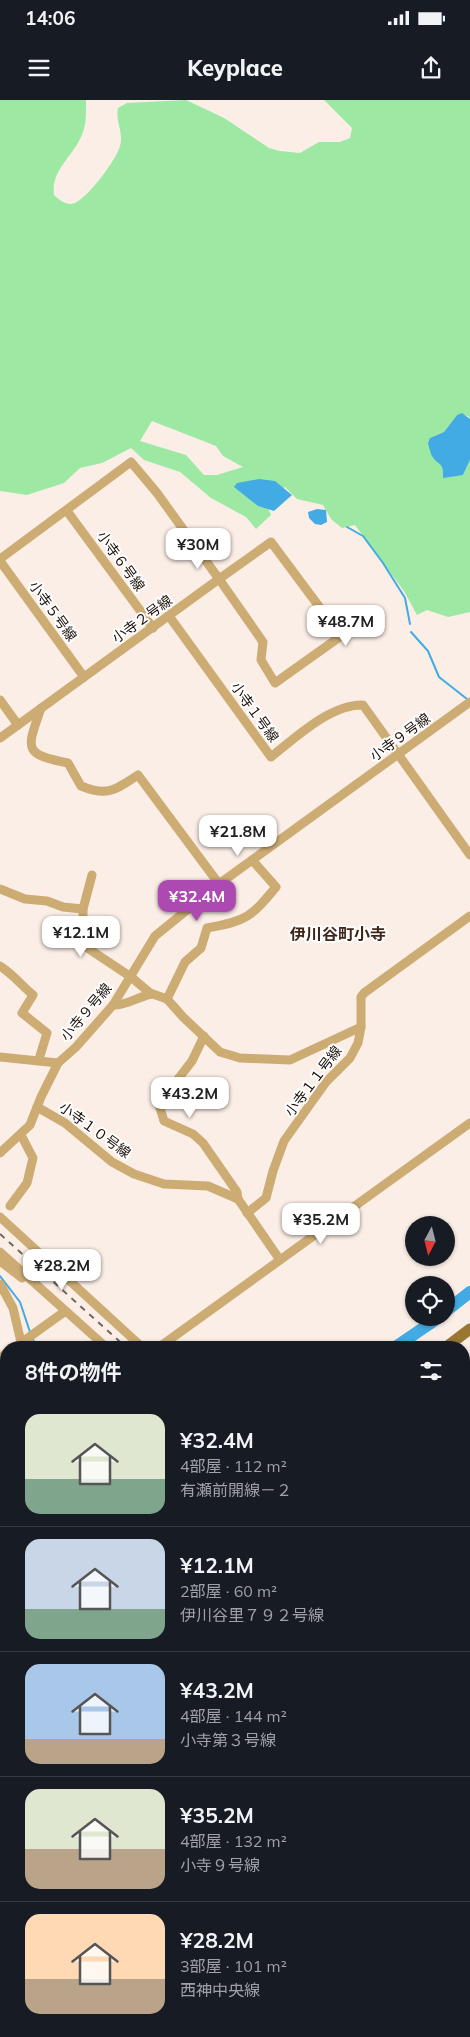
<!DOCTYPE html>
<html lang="ja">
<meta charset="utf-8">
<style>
:root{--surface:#171b24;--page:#20242c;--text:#f1f3f6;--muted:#9ea1a6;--line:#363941;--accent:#ad4ab1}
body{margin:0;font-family:Mulish,"Noto Sans JP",sans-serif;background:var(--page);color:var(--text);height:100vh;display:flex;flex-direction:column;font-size:19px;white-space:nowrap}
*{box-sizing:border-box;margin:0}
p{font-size:16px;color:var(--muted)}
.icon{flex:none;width:28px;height:28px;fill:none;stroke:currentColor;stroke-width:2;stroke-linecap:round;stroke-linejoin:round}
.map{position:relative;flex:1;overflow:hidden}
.side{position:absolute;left:0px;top:1241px;width:470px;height:696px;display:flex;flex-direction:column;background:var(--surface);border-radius:20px 20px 0 0;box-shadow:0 1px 4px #0004}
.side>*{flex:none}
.needle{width:32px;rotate:187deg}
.fabs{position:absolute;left:405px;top:1116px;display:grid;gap:10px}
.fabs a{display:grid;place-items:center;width:50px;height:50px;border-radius:50%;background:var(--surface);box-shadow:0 1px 4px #0004;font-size:25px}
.price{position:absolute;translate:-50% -42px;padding:0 11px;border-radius:10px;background:#fff;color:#222;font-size:16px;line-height:32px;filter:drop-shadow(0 1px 2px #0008)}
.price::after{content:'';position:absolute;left:50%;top:30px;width:15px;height:11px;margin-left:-8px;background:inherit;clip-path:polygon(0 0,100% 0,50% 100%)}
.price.selected{background:var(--accent);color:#fff}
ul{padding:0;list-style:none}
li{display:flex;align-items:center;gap:15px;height:125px;padding:0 25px}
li+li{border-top:1px solid var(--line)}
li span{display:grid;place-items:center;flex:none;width:140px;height:100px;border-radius:15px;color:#555}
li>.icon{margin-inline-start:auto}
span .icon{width:60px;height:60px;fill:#fffc;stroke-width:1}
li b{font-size:21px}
h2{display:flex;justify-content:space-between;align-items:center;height:60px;padding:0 25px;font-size:21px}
.status{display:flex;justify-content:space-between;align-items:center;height:35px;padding:0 25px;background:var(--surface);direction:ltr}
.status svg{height:14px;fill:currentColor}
header{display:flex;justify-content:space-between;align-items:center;height:65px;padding:0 25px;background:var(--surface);font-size:22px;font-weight:800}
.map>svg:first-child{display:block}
</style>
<div class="status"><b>14:06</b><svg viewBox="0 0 49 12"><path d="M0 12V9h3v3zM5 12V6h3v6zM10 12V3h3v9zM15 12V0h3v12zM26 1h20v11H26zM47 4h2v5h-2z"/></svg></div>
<header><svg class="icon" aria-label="menu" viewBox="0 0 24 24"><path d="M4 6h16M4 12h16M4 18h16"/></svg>Keyplace<svg class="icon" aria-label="share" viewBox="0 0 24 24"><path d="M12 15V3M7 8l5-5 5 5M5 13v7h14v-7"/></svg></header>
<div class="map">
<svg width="470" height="1937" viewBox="0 0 470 1937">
<rect width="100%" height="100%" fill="#fbeee6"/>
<g fill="#9de9a3" fill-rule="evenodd">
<path d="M0,0H86C86,14 87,26 80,39C70,59 51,71 54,95C58,99 64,104 71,104C84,104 117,59 120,46C124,32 115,21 118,8L127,3L186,0L224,18L269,48L280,51L300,53L319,42H340L350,38L352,28L324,0H470V319L468,316L457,315L444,332L430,338L433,357L442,364L444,368L463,375L470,360V512L448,517L427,510L417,515L404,491L355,425L342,428L331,419L323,405L297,399L285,387L258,406L268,408L271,415L256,429L246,417L211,398L180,372L144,360L131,348L102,363L80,368L64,383L27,395L0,391ZM152,321L216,346L223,356L243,367L217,375H204L186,355L140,341Z"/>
<path d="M470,1695V1713L464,1717V1698Z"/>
<path d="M470,1750V1920L468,1907H464V1890L469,1878V1822L464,1819V1751Z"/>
<path d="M4,1793L6,1794V1931H61L55,1937H0V1795Z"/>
<path d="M83,1931H113L103,1937H85Z"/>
<path d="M165,1931H196L201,1937H155Z"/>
<path d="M258,1931H454L455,1937H261Z"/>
</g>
<g fill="#42abe3">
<path d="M462,313L470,319V360L463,375L443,378C444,361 439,367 432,356C430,352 429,347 428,343L430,338L444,332L457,315Z"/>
<path d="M259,379L275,381L292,395L274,411L258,406L234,387L237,383Z"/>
<path d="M317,409L326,410L327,422L321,425L315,424L309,418L308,412Z"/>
<path d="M222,1931H266L264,1937H227Z"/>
</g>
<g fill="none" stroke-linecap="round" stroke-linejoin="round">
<g stroke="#42abe3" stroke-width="2">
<path d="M347,427L363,436L383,463L405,498L410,524"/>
<path d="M411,532L428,551L439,577L467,599"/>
<path d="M0,1176L20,1202L30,1232"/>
<path d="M33,1239L36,1248"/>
</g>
<g stroke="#42abe3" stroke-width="12">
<path d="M446,1211L470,1192"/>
<path d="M394,1248L438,1218"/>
<path d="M0,1398L6,1397"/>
<path d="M207,1931L208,1937"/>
</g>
<g stroke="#cdac74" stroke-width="9">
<path d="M67,411L153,528"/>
<path d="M271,442L341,536L275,583L261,560L263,542L219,479Z"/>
<path d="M0,459L131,362L157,393L219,479L0,638"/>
<path d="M0,461L84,577"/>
<path d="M169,516L271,657C296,637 331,604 363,605L470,755"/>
<path d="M0,600L18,625"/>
<path d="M41,608C27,649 22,654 68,663L81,686C108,697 115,690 138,675L219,784"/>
<path d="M92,775L83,809V845L131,877L150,893L167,899L183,917L220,952L240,958L290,960L361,927"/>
<path d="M0,789L25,799L47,801L63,807L83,809"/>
<path d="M0,866C14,875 20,884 33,895L22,913L47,933L39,959"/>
<path d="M167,899L185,862L201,848L207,828C247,821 251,817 276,787L253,761"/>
<path d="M113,905C126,906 139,896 152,894"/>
<path d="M204,936L192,961L161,1001L160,1008L164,1021L193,1034L203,1043L237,1092L238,1099"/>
<path d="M0,957L58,963"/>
<path d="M37,1007L65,1023L112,1062L134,1074L164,1084L208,1086L238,1099L280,1160"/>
<path d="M0,1053L30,1025L41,997L58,963L76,947L113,905L155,836L219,784L470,602"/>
<path d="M10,1106L27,1083L33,1058L21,1035"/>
<path d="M247,1113L266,1098L273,1071L284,1041L326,982L350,958L358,943L361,927V897L364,893L470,816"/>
<path d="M0,1117L143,1248"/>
<path d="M0,1152L107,1248"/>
<path d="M0,1161L22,1178"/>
<path d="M0,1184L13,1208L21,1242L24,1248"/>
<path d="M14,1248L64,1212"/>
<path d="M158,1248L470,1023"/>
<path d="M0,1258L6,1253"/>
<path d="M0,1320L6,1328"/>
<path d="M0,1354L6,1349"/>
<path d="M464,1514L470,1512"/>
<path d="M0,1560L6,1569"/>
<path d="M464,1588L470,1596"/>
<path d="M464,1604L470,1611"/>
<path d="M464,1620L470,1626"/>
<path d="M0,1625L6,1620"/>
<path d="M0,1782L6,1780"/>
</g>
<g stroke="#997634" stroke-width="11">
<path d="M445,1248L470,1229"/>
<path d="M0,1429L6,1428"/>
</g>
<g stroke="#806435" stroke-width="14">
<path d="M464,1725L470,1720"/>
<path d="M464,1738L470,1734"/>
<path d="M120,1937L129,1931"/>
<path d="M139,1937L149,1931"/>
</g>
<path stroke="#71655e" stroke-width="2" stroke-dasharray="6 6" stroke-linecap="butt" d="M0,1134L127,1248"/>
</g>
<g text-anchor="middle" stroke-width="4" stroke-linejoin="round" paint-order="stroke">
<g font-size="14" fill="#1c110b" stroke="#fefefe">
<text transform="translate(121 461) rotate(54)" y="5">小寺６号線</text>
<text transform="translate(53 511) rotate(54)" y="5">小寺５号線</text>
<text transform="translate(142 519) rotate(-36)" y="5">小寺２号線</text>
<text transform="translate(255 612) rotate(54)" y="5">小寺１号線</text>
<text transform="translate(400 637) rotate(-36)" y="5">小寺９号線</text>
<text transform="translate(86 912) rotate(-50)" y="5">小寺９号線</text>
<text transform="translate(313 981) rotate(-53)" y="5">小寺１１号線</text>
<text transform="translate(95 1030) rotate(36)" y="5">小寺１０号線</text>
</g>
<g font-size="16" font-weight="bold" fill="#3f2618" stroke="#fefefe">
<text x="338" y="840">伊川谷町小寺</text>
</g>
</g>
</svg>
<div class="fabs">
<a><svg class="needle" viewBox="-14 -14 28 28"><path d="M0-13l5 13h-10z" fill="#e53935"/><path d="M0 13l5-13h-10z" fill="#9ea1a6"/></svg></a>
<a><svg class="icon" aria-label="locate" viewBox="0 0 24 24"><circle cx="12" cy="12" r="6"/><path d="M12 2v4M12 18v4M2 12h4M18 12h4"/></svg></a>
</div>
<b class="price" style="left:198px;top:470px">¥30M</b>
<b class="price" style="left:346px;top:547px">¥48.7M</b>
<b class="price" style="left:238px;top:757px">¥21.8M</b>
<b class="price selected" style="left:197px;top:822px">¥32.4M</b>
<b class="price" style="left:81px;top:858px">¥12.1M</b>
<b class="price" style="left:190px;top:1019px">¥43.2M</b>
<b class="price" style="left:321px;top:1145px">¥35.2M</b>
<b class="price" style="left:62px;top:1191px">¥28.2M</b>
<section class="side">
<h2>8件の物件<svg class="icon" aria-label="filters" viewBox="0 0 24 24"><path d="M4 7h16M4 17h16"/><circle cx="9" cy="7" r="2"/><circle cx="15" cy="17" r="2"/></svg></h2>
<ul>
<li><span style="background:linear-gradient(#dfe7d0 65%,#7fa58c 0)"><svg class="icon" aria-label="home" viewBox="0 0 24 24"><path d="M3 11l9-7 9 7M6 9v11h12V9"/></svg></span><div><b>¥32.4M</b><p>4部屋 · 112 m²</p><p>有瀬前開線－２</p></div></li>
<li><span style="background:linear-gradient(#c9d6e8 70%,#7fa58c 0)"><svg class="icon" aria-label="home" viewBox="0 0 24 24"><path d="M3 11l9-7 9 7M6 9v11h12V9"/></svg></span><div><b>¥12.1M</b><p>2部屋 · 60 m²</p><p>伊川谷里７９２号線</p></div></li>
<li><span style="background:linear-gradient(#a9c7e8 75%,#b9a48a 0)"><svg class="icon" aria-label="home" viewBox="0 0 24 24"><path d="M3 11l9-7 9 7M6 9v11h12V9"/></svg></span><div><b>¥43.2M</b><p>4部屋 · 144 m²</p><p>小寺第３号線</p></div></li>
<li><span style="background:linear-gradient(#dfe7d0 60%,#b9a48a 0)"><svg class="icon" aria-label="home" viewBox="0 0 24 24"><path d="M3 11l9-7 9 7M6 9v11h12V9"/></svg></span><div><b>¥35.2M</b><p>4部屋 · 132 m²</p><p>小寺９号線</p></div></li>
<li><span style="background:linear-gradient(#ffd9b3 65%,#b9a48a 0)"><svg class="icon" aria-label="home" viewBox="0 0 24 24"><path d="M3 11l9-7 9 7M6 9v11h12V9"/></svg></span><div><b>¥28.2M</b><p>3部屋 · 101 m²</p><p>西神中央線</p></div></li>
</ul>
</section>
</div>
